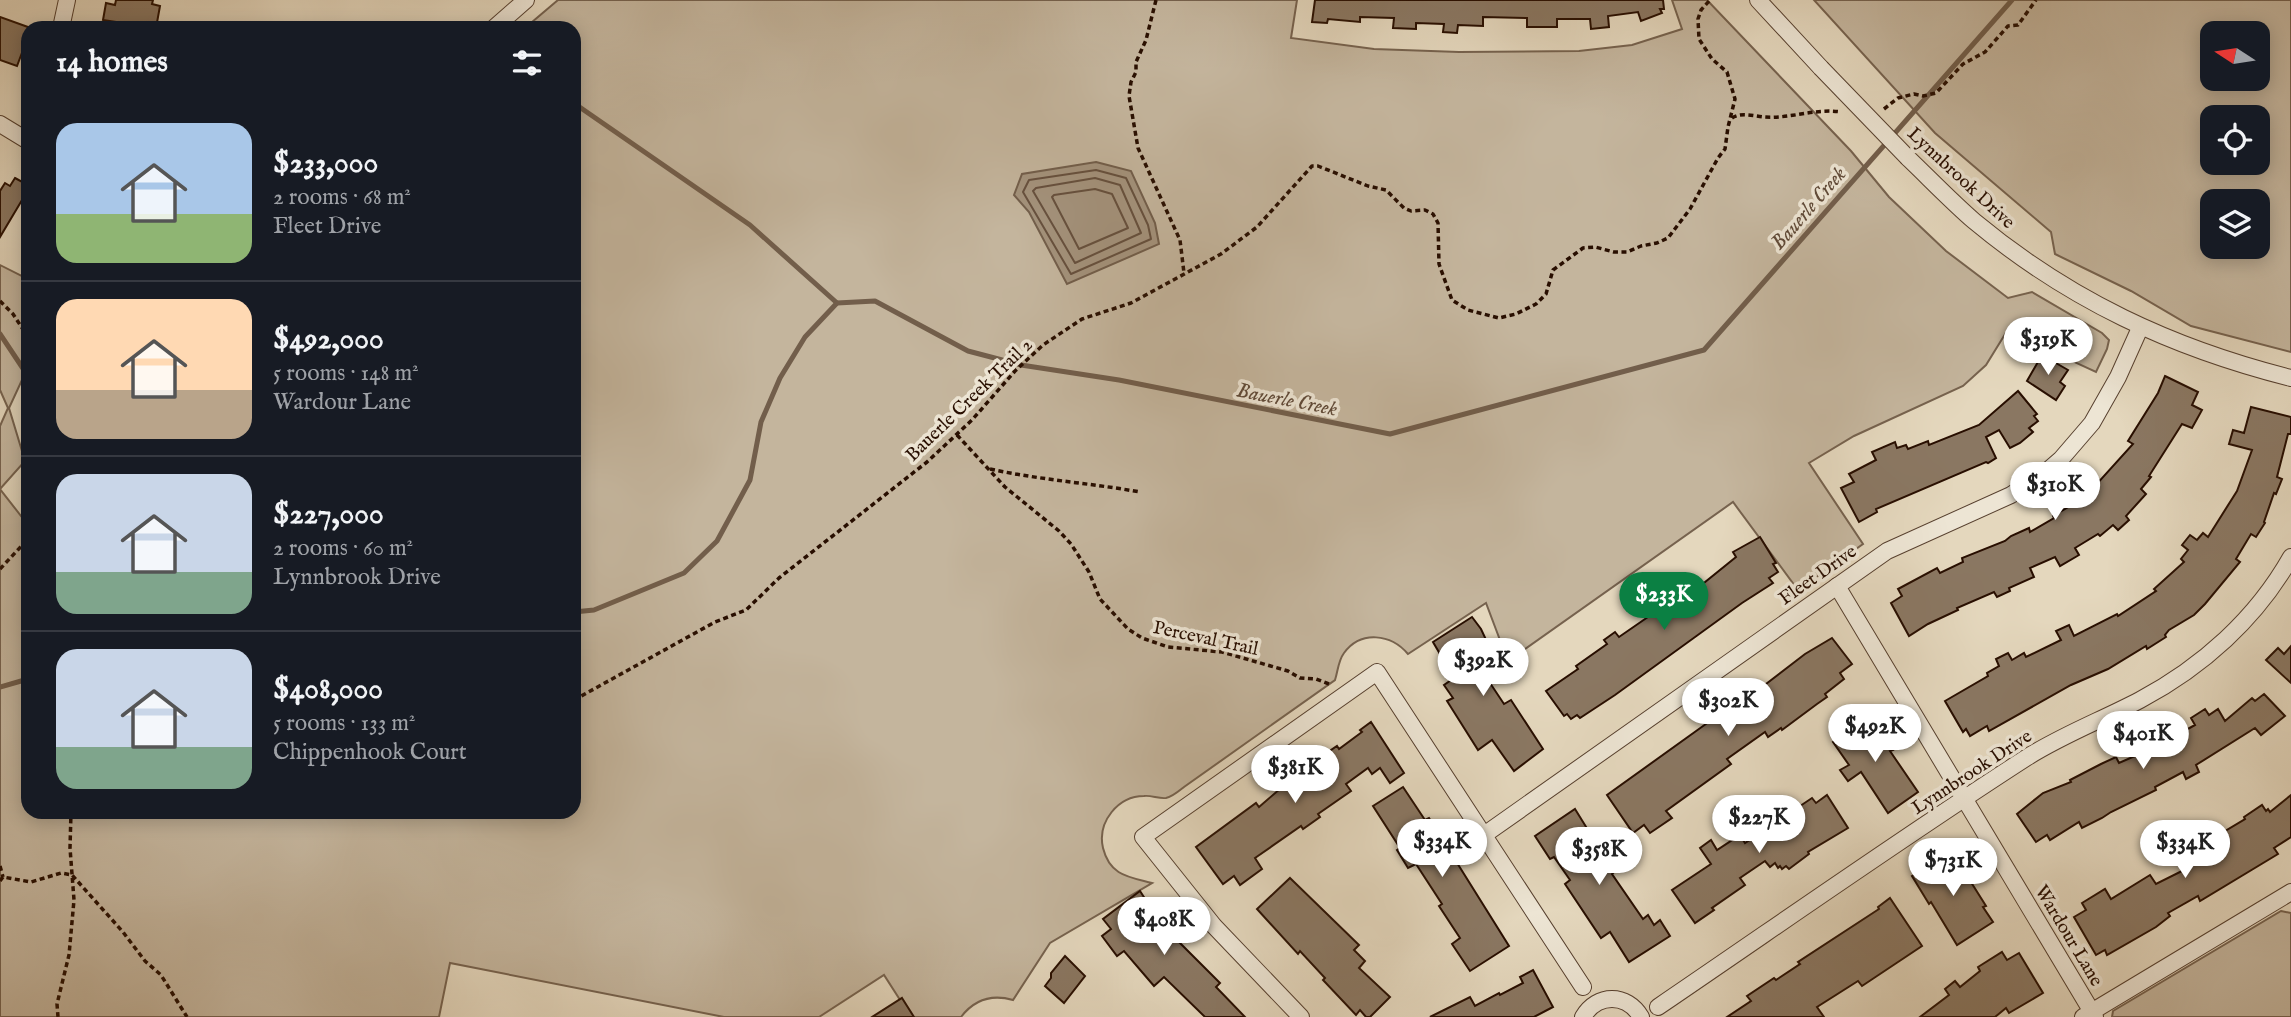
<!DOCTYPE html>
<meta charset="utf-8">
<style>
:root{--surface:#171b24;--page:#242831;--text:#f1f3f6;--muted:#9ea1a6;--line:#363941;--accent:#0b8043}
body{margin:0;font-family:"IM FELL English",serif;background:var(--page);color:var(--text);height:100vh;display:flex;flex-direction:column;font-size:26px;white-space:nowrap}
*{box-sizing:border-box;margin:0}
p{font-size:23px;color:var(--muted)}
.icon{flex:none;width:38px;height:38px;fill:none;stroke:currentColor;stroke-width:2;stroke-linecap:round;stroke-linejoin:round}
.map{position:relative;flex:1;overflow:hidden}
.side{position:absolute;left:21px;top:21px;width:560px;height:798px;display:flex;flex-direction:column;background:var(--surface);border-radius:21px;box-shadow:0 4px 18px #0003}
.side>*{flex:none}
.needle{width:46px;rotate:282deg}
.tools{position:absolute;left:2200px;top:21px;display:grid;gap:14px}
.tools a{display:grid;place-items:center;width:70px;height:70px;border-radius:14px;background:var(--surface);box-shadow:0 4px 18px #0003;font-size:35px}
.price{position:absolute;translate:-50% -60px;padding:0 16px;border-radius:24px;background:#fff;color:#222;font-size:23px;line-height:46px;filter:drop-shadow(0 2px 4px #0008)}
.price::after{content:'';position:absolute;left:50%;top:42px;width:21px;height:16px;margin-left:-10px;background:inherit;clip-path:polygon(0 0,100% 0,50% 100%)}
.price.on{background:var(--accent);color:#fff}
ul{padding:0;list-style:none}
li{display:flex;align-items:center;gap:21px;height:175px;padding:0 35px}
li+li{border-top:2px solid var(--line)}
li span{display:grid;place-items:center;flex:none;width:196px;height:140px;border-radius:21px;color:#555}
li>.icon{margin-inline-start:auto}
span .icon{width:84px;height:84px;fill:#fffc;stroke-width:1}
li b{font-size:30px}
h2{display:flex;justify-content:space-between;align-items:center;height:84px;padding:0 35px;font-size:30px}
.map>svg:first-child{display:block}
</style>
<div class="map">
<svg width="2291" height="1017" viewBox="0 0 2291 1017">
<rect width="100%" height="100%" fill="#e4d7bd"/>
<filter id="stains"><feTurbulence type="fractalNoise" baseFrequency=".00286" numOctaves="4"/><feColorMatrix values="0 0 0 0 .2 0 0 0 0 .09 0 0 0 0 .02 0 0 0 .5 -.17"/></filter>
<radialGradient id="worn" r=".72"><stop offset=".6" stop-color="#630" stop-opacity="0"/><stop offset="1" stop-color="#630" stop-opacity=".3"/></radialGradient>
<g fill="#c4b59d" stroke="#76624e" stroke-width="2" fill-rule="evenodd">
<path d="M558,0H1297L1291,38L1374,49L1459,52L1579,51L1632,45L1682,29L1672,0H1707L1851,151L1889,197L1946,251L2008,298L2032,292L2102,333L2109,340L2107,349L2096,372L2007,331L1986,365L1963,386L1854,436L1809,463L1863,544L1798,590L1733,502L1511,659L1503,648L1486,603L1408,654C1391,634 1361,630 1344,653C1338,661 1338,671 1335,680L1184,787C1179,791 1172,797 1166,798C1159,799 1151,795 1144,796C1118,796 1097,822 1103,848C1110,876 1129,877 1152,883L1050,943L1013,1000C992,994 974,1000 961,1017H911L884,975L819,1017H724L450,963L439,1017H0V426L8,408L0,390V265L28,279V367L9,408L25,461L0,489L28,525V812H574V28H525Z"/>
<path d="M1814,0H2291V352L2191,326L2131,291L2055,254L2051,232L1935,133ZM2258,33V79H2212V33ZM2212,117H2258V163H2212ZM2258,201V247H2212V201Z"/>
<path d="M2281,911L2291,913V1017H2112L2113,1011Z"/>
</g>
<path fill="#a4937d" stroke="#725e4b" stroke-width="2" d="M1096,162L1131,171L1155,223L1159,244L1067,284L1029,212L1014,195L1022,174Z"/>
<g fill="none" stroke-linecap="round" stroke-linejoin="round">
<g stroke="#66503e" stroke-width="2">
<path d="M1096,170L1126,178L1148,225L1151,239L1071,274L1023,192L1029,180Z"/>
<path d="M1095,178L1120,185L1141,233L1075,263L1033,191L1036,188Z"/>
<path d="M1095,189L1112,194L1128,228L1079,249L1052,197L1054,195Z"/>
</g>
<g stroke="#725e4b" stroke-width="5">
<path d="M574,101L578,106L750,225L837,303"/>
<path d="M0,334L28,376"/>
<path d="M574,612L594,610L684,573L717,541L750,480L761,422L780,378L805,337L837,303L875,301L968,351L1021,365L1119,380L1390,434L1704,350L2012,0"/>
<path d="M0,687L28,679"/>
</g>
</g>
<g fill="#8a7762" stroke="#280e00" stroke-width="2">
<path d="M116,0H153L152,4L160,6L156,28L103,20L106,3L115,5Z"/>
<path d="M1315,0H1663L1664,9H1660L1662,13L1641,21L1638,12L1608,16L1609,27L1591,29L1590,19H1557V27H1527V18L1483,17V26L1458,25L1457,33L1443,32L1444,24L1416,23V29L1393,28L1394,18L1360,17V22L1328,19L1327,23L1312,22Z"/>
<path d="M0,17L28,27V52L23,50L17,66L0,60Z"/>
<path d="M15,178L28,185V190L0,237V191L5,183L10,186Z"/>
<path d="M2042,355L2068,370L2060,382L2065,386L2056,400L2027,381Z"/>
<path d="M2165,376L2198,392L2192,405L2202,410L2192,428L2182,424L2149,476L2151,477L2141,489L2146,494L2126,516L2129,520L2118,530L2113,525L2100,536L2098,534L2075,548L2079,555L2060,566L2055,557L2030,568L2034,577L2009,588L2010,591L1997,597L1994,592L1957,608L1958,610L1928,624L1909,636L1891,603L1902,596L1898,589L1937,568L1940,573L1963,562L1962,558L2005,541L2011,536L2029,528L2030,532L2054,518L2053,516L2070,506L2084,493L2086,496L2133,444L2128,441L2158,393Z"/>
<path d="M2018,391L2037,414L2034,416L2038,421L2029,428L2033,432L2020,443L2010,448L1999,430L1986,437L1996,458L1988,463L1986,462L1876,509L1877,512L1859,522L1841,488L1854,482L1849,474L1876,460L1872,452L1895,442L1897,448L1906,445L1908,449L1928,441L1929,445L1979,425Z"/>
<path d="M2251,407L2291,417V434H2288L2277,477L2282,479L2276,494L2274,493L2264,522L2265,523L2256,537L2251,534L2236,559L2240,562L2205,604L2194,615L2169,630L2165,635L2166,637L2147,649L2146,646L2108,669L2071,685L1989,731L1987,726L1970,736L1966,729L1963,732L1945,701L1988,676L1987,673L1999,666L1996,659L2008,653L2012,660L2024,653L2026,657L2061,640L2056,631L2069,625L2074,636L2117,614L2118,616L2156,591L2154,589L2184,562L2181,559L2188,550L2182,545L2190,535L2197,540L2203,533L2208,537L2237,491L2252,450L2229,444L2233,430L2244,433Z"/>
<path d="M1760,537L1776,563L1773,564L1778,572L1769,578L1773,583L1742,603L1615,695L1580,718L1577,715L1571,719L1567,714L1564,716L1546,691L1578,669L1576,666L1607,644L1604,640L1615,632L1619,637L1671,601L1669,598L1684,588L1689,595L1736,557L1733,552Z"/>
<path d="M1472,617L1481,629L1489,646L1476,654L1489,674L1486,677L1504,704L1511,700L1543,749L1514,771L1492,740L1478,750L1447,701L1453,698L1444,685L1454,678L1433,642Z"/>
<path d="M1832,638L1852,664L1840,673L1844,679L1825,694L1827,697L1817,704L1782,730L1781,728L1768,737L1765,732L1727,759L1731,764L1666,811L1672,818L1650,833L1644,825L1633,833L1607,795L1717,716L1734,705L1736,707L1805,654Z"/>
<path d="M2291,646V683L2266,660L2278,648L2284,654Z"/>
<path d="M2264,694L2285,716L2261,735L2255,728L2196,765L2199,772L2186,779L2183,772L2155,787L2156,790L2111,812L2102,818L2082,828L2079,822L2050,840L2047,835L2036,842L2017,814L2043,793L2071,782L2070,780L2101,764L2116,757L2119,763L2151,749L2148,743L2163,735L2166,741L2195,725L2191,718L2205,709L2209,715L2218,709L2225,721L2252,698L2255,701Z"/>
<path d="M1872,715L1893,750L1890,751L1918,792L1888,813L1861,772L1848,781L1840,770L1849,765L1833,742Z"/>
<path d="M1371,722L1404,773L1390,783L1380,768L1372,774L1368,768L1346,784L1351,791L1318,814L1320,817L1303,829L1301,826L1255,858L1262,869L1240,885L1234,876L1223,884L1196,847L1256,803L1259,807L1288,782L1287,780L1337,746L1339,749L1362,732L1360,730Z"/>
<path d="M1403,787L1425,820L1429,818L1509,946L1470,971L1452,944L1460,938L1439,906L1442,904L1416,864L1408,868L1397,850L1400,848L1373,806Z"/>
<path d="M1827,795L1848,828L1808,852L1809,854L1789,869L1786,866L1782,869L1780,866L1778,868L1775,863L1770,867L1765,861L1740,878L1745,885L1712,908L1714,910L1695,923L1672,890L1711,864L1700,848L1711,840L1717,850L1740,835L1745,843L1812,798L1816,803Z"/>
<path d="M2291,795V837L2274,848L2278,854L2200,901L2198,896L2168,913L2170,916L2156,927L2107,955L2105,950L2096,955L2074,917L2086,910L2082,903L2105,889L2111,899L2150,875L2156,884L2182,871L2179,864L2203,851L2200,846L2245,819L2244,817L2262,805L2266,811L2268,809L2270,812Z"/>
<path d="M1575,809L1614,872L1612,874L1643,919L1648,915L1654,925L1660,920L1670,936L1629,962L1610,932L1601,938L1565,884L1570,880L1554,857L1550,859L1535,836Z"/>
<path d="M1952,852L1986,906L1983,907L1993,922L1957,945L1931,902L1929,904L1912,876Z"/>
<path d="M1290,878L1359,945L1354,950L1365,961L1359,968L1390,997L1370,1017H1366L1360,1010L1356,1015L1323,980L1325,978L1300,951L1298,954L1257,909Z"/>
<path d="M1140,891L1162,925L1220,983L1216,987L1245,1017H1205L1164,977L1154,986L1124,951L1117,956L1102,936L1111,929L1103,919Z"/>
<path d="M1890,898L1922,946L1862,986L1858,981L1817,1007L1824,1017H1727L1751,1001L1747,996L1774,978L1776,980L1800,964L1798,962L1879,909L1878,907Z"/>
<path d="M2002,952L2007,960L2019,953L2043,993L2009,1013L2006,1008L1995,1017H1920L1949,995L1945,989L1955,981L1960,987L1980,971L1978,967Z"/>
<path d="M1065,956L1085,976L1064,1003L1045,986L1051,978V973Z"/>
<path d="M1533,970L1553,1007L1534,1017H1430L1470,997L1475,1006L1499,993L1500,995L1523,983L1520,977Z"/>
<path d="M902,998L914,1017H872Z"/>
</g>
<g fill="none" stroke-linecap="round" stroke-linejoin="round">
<g stroke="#57402f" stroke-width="18">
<g id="minor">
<path d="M1758,0L1821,68"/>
<path d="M61,28L67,0"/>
<path d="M494,28L526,0"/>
<path d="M0,124L28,141"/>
<path d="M1908,158C1930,179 1951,201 1974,221C2069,300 2172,348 2291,378"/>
<path d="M1837,586L2095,1017"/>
<path d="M1484,835L1887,551L2011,495L2046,472L2061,459L2092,423L2118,377L2140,328"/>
<path d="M1658,1007C1780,924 1902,838 2026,758C2062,735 2102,720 2140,700C2202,667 2256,619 2291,557"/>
<path d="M1301,1017L1214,926L1143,837L1377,672L1583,987"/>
<path d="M1583,1017C1597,993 1627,993 1641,1017"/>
<path d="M2083,1017L2291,892"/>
</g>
</g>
<g stroke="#280e00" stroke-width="3.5" stroke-dasharray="5 3.5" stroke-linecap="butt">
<path d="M1156,0L1146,40L1136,62V72L1131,82L1129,96L1138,148L1180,240L1184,273"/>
<path d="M1884,109L1898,98L1914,94L1923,96L1936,93L1963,64L1985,52L2008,26L2018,25L2036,0"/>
<path d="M1732,118C1741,112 1753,116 1764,117C1790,119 1816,108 1841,112"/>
<path d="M0,301L13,314L28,337"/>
<path d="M957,435L1005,487L1059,531L1071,544L1089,572L1100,599L1128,629L1142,638L1168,647L1222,652L1288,671L1300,678L1316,679L1329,684"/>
<path d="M990,469C1040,480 1090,483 1140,492"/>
<path d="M0,569L28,539"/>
<path d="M574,700L715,622L746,610L779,578L927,462L972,420L1015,371L1043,345L1082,319L1131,303L1221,254L1257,227L1312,166H1318L1368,186L1386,190L1404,208L1411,211L1425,210L1433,214L1438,223L1439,264L1452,300L1468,310L1499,318L1516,314L1536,304L1546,294L1553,270L1583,248L1595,247L1614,252H1627L1641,246L1657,243L1668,238L1690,209L1718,158L1725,149L1728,127L1735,99L1727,72L1712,59L1699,39L1698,19L1701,10L1710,0"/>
<path d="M0,866L3,877"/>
<path d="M0,881L3,877L31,882L61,873L72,875L123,932L145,961L161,975L187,1017"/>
<path d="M58,1017L57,1004L69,955L74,900L70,848L71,812"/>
</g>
<use href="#minor" stroke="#ede5d4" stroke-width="16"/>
<g stroke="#57402f" stroke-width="18" stroke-linecap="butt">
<path id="minor-bridge" d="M1821,68L1908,158"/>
</g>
<use href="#minor-bridge" stroke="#ede5d4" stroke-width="16"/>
</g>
<g text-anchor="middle" stroke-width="7" stroke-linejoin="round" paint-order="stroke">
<g font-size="19" fill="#280e00" stroke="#ede5d4">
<text transform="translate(1962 177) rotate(43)" y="7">Lynnbrook Drive</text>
<text transform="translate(968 399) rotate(-44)" y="7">Bauerle Creek Trail 2</text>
<text transform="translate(1817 574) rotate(-35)" y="7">Fleet Drive</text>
<text transform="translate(1206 637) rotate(12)" y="7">Perceval Trail</text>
<text transform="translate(1971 771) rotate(-33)" y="7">Lynnbrook Drive</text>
<text transform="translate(2070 935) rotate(59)" y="7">Wardour Lane</text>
</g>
<g font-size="21" font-style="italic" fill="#604a38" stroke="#ede5d4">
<text transform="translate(1808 208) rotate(-49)" y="7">Bauerle Creek</text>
<text transform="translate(1287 399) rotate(11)" y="7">Bauerle Creek</text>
</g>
</g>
<rect width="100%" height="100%" filter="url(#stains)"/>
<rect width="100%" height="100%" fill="url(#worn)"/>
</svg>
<div class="tools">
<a><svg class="needle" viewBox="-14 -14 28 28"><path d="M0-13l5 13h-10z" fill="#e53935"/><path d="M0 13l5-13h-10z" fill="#9ea1a6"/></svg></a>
<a><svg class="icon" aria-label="locate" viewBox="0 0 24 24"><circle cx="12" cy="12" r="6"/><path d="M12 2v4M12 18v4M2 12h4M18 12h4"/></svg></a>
<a><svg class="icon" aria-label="layers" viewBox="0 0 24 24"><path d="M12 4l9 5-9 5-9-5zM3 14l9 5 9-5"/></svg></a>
</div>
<b class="price" style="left:2048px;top:377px">$319K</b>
<b class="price" style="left:2055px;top:522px">$310K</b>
<b class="price on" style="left:1664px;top:632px">$233K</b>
<b class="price" style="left:1483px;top:698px">$392K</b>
<b class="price" style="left:1728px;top:738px">$302K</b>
<b class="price" style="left:1875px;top:764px">$492K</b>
<b class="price" style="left:2143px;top:771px">$401K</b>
<b class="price" style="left:1295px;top:805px">$381K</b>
<b class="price" style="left:1759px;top:855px">$227K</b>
<b class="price" style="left:1442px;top:879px">$334K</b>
<b class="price" style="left:2185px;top:880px">$334K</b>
<b class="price" style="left:1599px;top:887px">$358K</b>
<b class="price" style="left:1953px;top:898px">$731K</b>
<b class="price" style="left:1164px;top:957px">$408K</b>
<section class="side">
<h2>14 homes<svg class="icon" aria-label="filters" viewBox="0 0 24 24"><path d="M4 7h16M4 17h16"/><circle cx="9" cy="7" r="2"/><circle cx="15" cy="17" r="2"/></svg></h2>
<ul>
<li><span style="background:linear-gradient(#a9c7e8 65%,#8fb573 0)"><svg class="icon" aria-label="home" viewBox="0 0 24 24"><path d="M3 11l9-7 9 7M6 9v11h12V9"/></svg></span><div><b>$233,000</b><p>2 rooms · 68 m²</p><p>Fleet Drive</p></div></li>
<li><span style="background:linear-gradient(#ffd9b3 65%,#b9a48a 0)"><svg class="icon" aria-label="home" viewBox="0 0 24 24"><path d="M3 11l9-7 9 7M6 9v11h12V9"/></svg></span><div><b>$492,000</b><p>5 rooms · 148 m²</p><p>Wardour Lane</p></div></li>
<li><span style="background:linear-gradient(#c9d6e8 70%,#7fa58c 0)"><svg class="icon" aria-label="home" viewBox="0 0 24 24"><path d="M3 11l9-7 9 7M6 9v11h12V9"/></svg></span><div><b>$227,000</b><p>2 rooms · 60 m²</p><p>Lynnbrook Drive</p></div></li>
<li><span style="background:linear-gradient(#c9d6e8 70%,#7fa58c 0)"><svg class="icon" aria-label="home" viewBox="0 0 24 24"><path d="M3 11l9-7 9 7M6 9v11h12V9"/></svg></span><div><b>$408,000</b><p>5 rooms · 133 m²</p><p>Chippenhook Court</p></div></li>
</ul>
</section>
</div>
